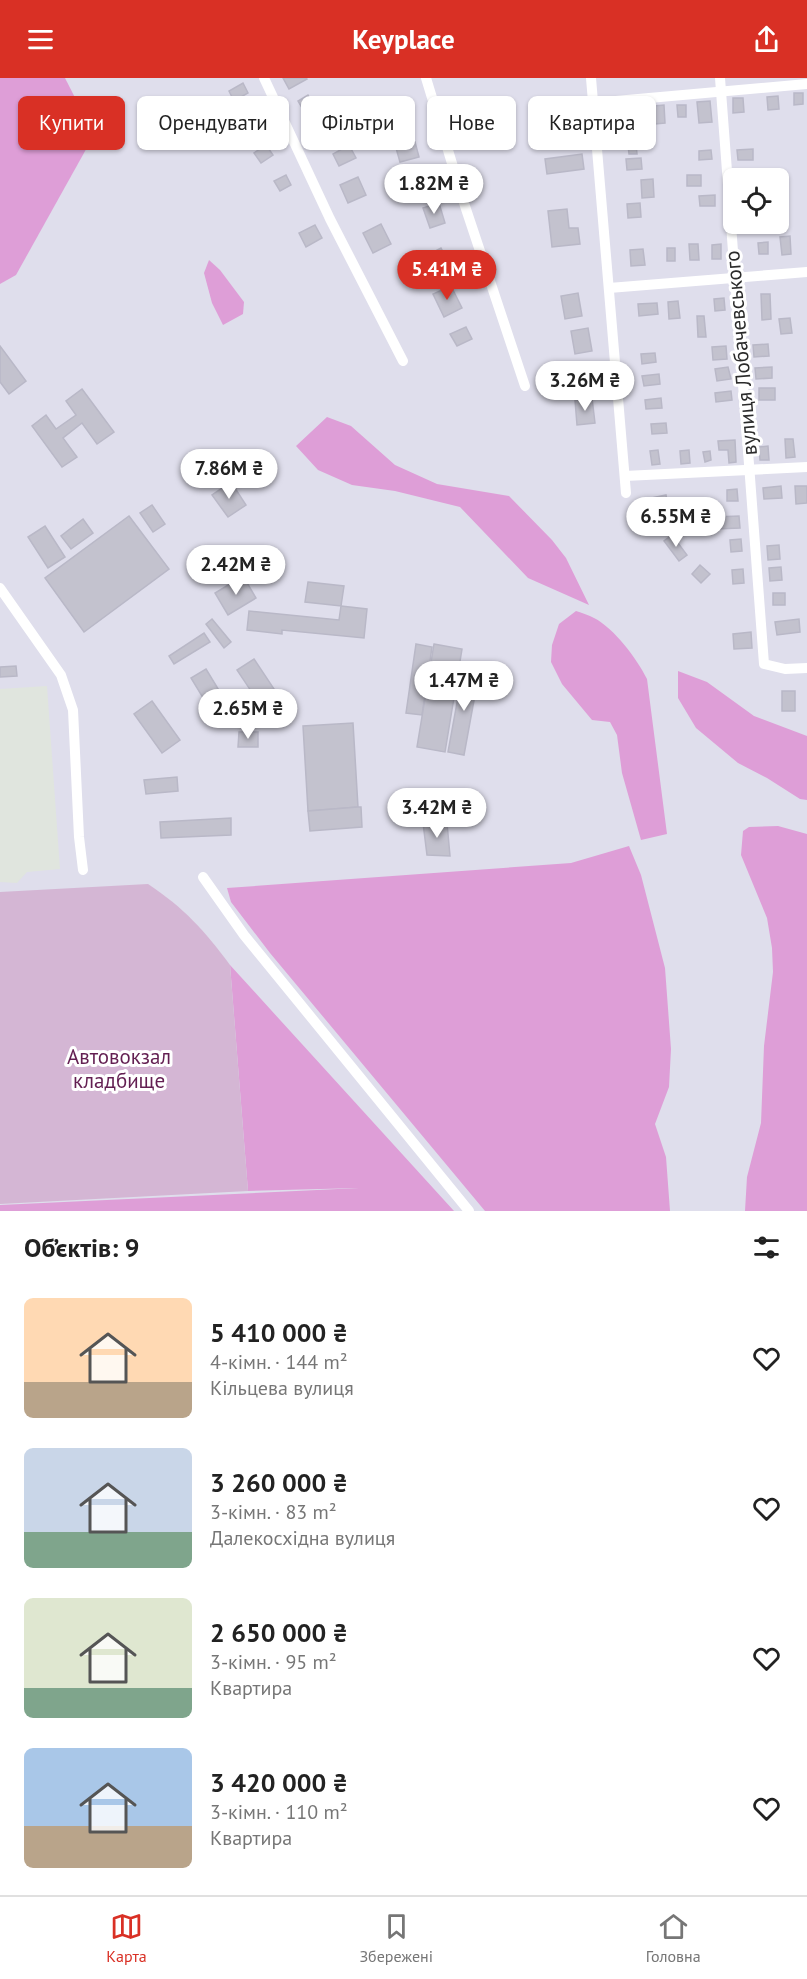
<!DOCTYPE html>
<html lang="uk">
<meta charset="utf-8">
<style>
:root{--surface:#fff;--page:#f2f2f2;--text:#222;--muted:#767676;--line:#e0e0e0;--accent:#d93025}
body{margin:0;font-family:"PT Sans",sans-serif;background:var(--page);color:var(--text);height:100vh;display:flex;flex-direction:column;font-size:22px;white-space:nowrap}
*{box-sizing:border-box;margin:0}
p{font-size:20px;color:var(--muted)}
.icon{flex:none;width:33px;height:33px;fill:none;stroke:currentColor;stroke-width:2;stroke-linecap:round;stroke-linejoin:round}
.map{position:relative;height:1133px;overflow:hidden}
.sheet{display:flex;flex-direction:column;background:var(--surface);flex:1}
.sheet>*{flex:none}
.hud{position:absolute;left:18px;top:18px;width:771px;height:54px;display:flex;gap:12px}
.buttons{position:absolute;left:723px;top:90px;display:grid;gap:12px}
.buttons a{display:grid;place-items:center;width:66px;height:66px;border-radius:9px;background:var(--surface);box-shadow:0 2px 4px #0004;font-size:30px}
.price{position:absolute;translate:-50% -51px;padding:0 14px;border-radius:21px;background:#fff;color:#222;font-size:20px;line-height:39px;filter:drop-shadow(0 2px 3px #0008)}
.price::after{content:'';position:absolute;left:50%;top:36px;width:18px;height:14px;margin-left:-9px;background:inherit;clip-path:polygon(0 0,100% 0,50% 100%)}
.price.current{background:var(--accent);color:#fff}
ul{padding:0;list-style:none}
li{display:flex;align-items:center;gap:18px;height:150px;padding:0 24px}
li span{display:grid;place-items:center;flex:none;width:168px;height:120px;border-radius:9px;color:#555}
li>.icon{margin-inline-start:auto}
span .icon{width:72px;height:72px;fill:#fffc;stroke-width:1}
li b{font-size:26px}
h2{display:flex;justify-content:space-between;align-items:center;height:72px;padding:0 24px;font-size:26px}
.pill{padding:0 21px;border-radius:9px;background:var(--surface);box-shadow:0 2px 4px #0004;font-size:21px;line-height:54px}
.pill.current{background:var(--accent);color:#fff}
header{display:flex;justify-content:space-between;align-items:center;height:78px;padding:0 24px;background:var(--accent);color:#fff;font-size:27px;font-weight:600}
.dock{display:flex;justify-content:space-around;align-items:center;height:84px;border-top:2px solid var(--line);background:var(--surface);font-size:16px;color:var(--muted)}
.dock a{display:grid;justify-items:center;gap:3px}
.dock .current{color:var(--accent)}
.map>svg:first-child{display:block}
</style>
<header><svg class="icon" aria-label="menu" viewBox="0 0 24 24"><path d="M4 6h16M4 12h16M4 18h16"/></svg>Keyplace<svg class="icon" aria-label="share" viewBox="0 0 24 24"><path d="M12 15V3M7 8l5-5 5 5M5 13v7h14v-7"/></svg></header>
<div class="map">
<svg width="807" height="1133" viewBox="0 0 807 1133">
<rect width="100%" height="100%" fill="#dfdeec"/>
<path fill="#e0e5de" d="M47,608L60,791L27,794L17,805L0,804V611Z"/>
<g fill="#de9ed7">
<path d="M0,0H65L94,57L16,197L0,206Z"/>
<path d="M209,182L220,192L244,224L243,236L223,247L212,225L204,195Z"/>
<path d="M327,339L351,348L395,387L437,406L509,418L552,462L566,480L589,527L528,500L460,429L395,413L352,407L318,392L296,368Z"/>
<path d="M576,533C582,535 589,537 594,540C614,550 637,581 647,601L667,756L641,762L622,695L617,657L610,644L592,642L562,606L551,584L552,567L559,546Z"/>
<path d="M678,593L707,604L754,638L807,658V722L800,721L767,700L738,685L696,650L678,620Z"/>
<path d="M778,748L807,756V1133H745L747,1099L761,1045L764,968L773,894L772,870L767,840L741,777L743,753L749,749Z"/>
<path d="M629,768L641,797L665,890L671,971L669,1009L655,1046L666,1079L670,1133H485L270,875L231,824L227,810L571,785Z"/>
<path d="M230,887L454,1133H0V1127L359,1110L248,1113Z"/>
</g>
<path fill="#d4b6d4" d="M148,806C184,830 204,852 230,887L248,1113L0,1126V814Z"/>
<g fill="#c3c2ce" stroke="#b9b8c7" stroke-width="1.5">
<path d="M283,0H306L307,1L289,11Z"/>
<path d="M243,5L248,15L234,23L229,13Z"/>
<path d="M794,15H803V26L794,27Z"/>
<path d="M308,17L320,39L311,45L298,23Z"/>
<path d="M778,18L779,31L768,32L767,19Z"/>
<path d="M733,20H743L744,34L733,35Z"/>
<path d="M392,23L398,38L384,43L378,28Z"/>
<path d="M485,23L488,44L468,46L466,26Z"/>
<path d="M710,23L712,44L699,45L697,24Z"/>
<path d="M664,27L665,45L655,46L654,28Z"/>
<path d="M677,27H686V39H678Z"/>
<path d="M631,31L632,42L623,43L622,32Z"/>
<path d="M258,45L264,55L251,63L245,54Z"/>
<path d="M327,45L334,56L320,65L313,53Z"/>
<path d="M415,64L419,79L400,84L396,70Z"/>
<path d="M636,66L637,76H629L628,67Z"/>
<path d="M266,67L273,77L261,85L254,75Z"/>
<path d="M349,67L356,80L339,88L333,76Z"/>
<path d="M753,71V82H738L737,72Z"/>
<path d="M711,72L712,81L699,82V73Z"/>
<path d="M582,76L584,91L547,96L545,81Z"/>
<path d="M641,80L642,91L627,92L626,81Z"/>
<path d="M755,94V100H739V95Z"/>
<path d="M286,97L291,107L280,113L274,103Z"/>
<rect x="687" y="97" width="14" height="11"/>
<path d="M358,99L366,117L348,125L340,107Z"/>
<path d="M653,101L654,119L642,120L641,102Z"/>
<path d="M715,117V128H700L699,118Z"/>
<path d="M439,125L445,145L430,150L423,130Z"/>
<path d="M640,125L641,139L628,140L627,126Z"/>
<path d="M567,131L569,150H578L580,166L552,169L548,133Z"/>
<path d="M381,146L391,166L373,175L363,155Z"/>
<path d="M315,147L322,160L306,169L299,155Z"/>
<path d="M790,158L791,176L782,177L780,159Z"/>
<path d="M768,164V176H759L758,165Z"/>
<path d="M689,166H698L699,182H690Z"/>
<path d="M721,166V181H712V167Z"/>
<path d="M441,170L448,184L411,204L403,190Z"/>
<rect x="667" y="170" width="8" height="13"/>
<path d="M643,171L645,187L631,188L630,172Z"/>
<path d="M451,208L462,230L444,239L433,216Z"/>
<path d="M578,215L582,238L565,241L561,218Z"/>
<path d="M761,216H770L771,241L762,242Z"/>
<path d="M724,220L725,232L715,233L714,221Z"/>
<path d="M678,223L680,240L669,241L668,224Z"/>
<path d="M657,225L658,236L639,238L638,226Z"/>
<path d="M697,238H704L706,259H698Z"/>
<path d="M790,240L792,255L781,256L779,241Z"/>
<path d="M466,249L472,261L457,268L450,256Z"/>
<path d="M588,250L592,273L575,276L571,253Z"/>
<path d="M768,266L769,278L754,279L753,267Z"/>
<path d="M0,268L26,303L9,316L0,304Z"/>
<path d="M726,268L727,281L713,282L712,269Z"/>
<path d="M655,275L656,284L642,286L641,276Z"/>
<path d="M728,289L731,301L717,303L715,291Z"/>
<path d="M772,289V300L756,301L755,290Z"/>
<path d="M659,296L660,306L644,308L642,298Z"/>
<rect x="759" y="310" width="16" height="12"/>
<path d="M82,311L114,354L97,366L82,345L63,360L77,379L62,389L32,348L46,337L56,351L76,337L66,323Z"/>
<path d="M731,313L732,322L716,324L715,315Z"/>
<path d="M592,320L595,345L577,347L575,322Z"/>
<path d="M661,320L662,330L646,331L645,322Z"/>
<path d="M666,345L667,355L652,356L651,346Z"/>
<path d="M785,361H793L795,379L786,380Z"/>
<path d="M735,362L736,384L729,385L728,372H719L718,363Z"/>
<path d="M768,368L769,382H760L759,369Z"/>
<path d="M658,372L660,386L652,387L650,373Z"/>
<path d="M689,372L690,385L681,386L680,373Z"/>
<path d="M710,373L711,382L705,384L703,374Z"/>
<path d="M231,404L246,427L228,439L212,417Z"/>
<path d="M781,408L782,420L764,421L763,410Z"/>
<path d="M795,408H807V425L796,426Z"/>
<path d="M737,411L738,423H727V412Z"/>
<path d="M666,417L668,428L652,431L651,420Z"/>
<path d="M152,427L165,446L153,454L140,435Z"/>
<path d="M129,438L169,491L84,554L45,500Z"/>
<path d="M739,438L740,450L715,451V439Z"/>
<path d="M83,441L93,455L71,471L61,458Z"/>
<path d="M45,448L65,479L48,490L28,459Z"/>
<path d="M672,457L687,477L679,483L664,463Z"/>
<path d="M741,461L742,473L731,474L730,462Z"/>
<path d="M779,467L780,481L768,482L767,468Z"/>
<path d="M700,487L710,496L701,505L692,496Z"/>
<path d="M781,489L782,502L770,503L769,490Z"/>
<path d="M743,491L744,505L733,506L732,492Z"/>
<path d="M243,498L256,520L228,537L215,515Z"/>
<path d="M308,504L344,508L341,528L305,524Z"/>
<rect x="773" y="515" width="12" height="12"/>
<path d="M341,528L367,531L364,560L282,552V556L247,552L249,533L339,542Z"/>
<path d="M212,541L231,564L224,570L206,546Z"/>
<path d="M799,541L800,554L777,557L775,544Z"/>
<path d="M751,554L752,570L734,571L733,556Z"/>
<path d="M204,555L210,564L174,586L169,578Z"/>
<path d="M416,566L432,569L422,637L406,635Z"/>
<path d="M434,566L462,571L445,674L417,669Z"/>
<path d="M254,581L278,617L261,628L237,592Z"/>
<path d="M16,588L17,598L0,599V589Z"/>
<path d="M206,591L223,619L208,628L191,600Z"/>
<path d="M463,592L479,595L464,677L448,674Z"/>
<rect x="782" y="613" width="13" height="20"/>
<path d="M152,623L180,662L162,675L134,636Z"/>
<path d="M353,645L358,729L308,733L303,648Z"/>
<path d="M239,654H258V669H238Z"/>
<path d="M177,699L178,713L146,716L144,702Z"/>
<path d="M358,729H361L362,749L310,753L308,733Z"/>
<path d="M231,740V757L161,760L160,744Z"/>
<path d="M423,745H447L450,778L427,777Z"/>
</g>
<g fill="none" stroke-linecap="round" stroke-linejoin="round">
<g stroke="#fff" stroke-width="10">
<path d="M264,0L330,141L403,283"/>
<path d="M426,0L465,128L525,308"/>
<path d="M591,0L626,415"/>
<path d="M720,0L764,586L785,591L807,590"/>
<path d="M593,25L807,6"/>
<path d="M609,210L807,194"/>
<path d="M625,398L807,389"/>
<path d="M0,510L61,597L73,632L79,759L83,792"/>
<path d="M203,799L244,857L469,1133"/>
</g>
</g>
<g text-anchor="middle" stroke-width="6" stroke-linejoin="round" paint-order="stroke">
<g font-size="21" fill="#2b2b2b" stroke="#fff">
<text transform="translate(741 275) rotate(-95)" y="7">вулиця Лобачевського</text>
</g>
<g font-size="21" fill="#631f52" stroke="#fff">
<text x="119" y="986">Автовокзал<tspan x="119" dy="24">кладбище</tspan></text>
</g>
</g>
</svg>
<div class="buttons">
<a><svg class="icon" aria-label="locate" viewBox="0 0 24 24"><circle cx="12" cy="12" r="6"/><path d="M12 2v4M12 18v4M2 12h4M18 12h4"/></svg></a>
</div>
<b class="price" style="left:434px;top:137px">1.82M ₴</b>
<b class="price current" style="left:447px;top:223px">5.41M ₴</b>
<b class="price" style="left:585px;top:334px">3.26M ₴</b>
<b class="price" style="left:229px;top:422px">7.86M ₴</b>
<b class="price" style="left:676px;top:470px">6.55M ₴</b>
<b class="price" style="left:236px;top:518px">2.42M ₴</b>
<b class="price" style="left:464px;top:634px">1.47M ₴</b>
<b class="price" style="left:248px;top:662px">2.65M ₴</b>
<b class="price" style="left:437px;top:761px">3.42M ₴</b>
<div class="hud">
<a class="pill current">Купити</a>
<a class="pill">Орендувати</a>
<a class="pill">Фільтри</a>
<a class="pill">Нове</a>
<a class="pill">Квартира</a>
</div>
</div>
<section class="sheet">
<h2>Об’єктів: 9<svg class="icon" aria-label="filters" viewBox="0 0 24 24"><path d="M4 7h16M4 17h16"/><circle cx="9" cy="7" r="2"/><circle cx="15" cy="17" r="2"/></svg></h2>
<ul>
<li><span style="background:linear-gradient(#ffd9b3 70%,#b9a48a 0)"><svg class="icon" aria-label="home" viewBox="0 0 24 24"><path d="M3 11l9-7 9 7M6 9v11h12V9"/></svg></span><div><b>5 410 000 ₴</b><p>4-кімн. · 144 m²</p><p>Кільцева вулиця</p></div><svg class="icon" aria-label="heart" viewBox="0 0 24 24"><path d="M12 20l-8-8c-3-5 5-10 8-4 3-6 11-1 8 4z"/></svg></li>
<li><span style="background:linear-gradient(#c9d6e8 70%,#7fa58c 0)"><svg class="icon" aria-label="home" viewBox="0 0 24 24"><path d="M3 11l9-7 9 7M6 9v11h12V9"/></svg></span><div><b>3 260 000 ₴</b><p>3-кімн. · 83 m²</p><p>Далекосхідна вулиця</p></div><svg class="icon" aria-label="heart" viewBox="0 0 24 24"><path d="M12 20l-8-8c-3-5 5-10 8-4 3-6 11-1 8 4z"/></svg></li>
<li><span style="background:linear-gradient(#dfe7d0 75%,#7fa58c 0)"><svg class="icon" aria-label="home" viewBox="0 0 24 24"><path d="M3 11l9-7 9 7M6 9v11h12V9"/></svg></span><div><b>2 650 000 ₴</b><p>3-кімн. · 95 m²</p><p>Квартира</p></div><svg class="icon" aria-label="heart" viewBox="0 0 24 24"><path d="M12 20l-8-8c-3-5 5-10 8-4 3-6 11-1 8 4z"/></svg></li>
<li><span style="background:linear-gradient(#a9c7e8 65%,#b9a48a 0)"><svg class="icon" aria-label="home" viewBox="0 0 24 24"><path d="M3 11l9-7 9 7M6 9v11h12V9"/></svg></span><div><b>3 420 000 ₴</b><p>3-кімн. · 110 m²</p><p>Квартира</p></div><svg class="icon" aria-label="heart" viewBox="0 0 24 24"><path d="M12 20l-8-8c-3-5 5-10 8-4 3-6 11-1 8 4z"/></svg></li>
</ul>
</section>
<nav class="dock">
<a class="current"><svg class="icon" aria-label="map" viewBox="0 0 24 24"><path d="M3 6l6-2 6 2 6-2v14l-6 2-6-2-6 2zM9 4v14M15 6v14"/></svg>Карта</a>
<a><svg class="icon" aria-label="saved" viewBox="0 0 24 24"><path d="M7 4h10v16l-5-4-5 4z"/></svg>Збережені</a>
<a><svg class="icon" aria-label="home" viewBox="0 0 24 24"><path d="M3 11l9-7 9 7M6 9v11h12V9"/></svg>Головна</a>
</nav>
